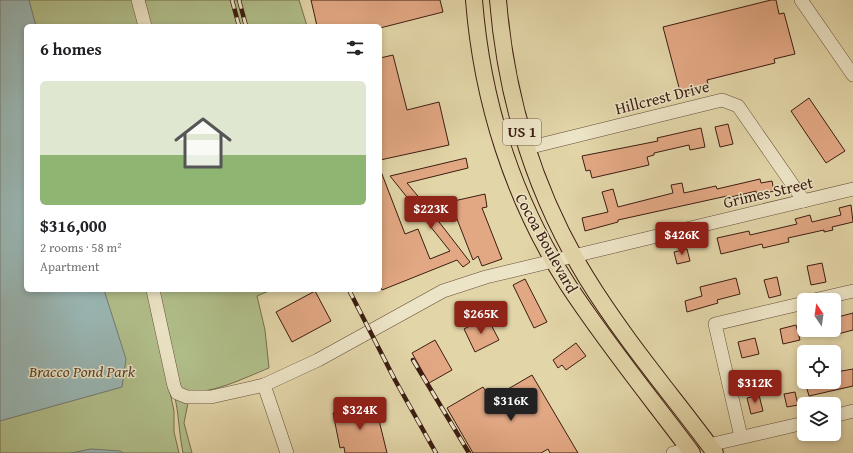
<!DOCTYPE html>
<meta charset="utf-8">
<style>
:root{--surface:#fff;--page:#f6f6f6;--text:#202124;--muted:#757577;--line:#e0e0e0;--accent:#8f2418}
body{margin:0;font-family:"Gentium Book Plus",serif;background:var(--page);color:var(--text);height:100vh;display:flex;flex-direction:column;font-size:15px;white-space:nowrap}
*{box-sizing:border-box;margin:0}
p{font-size:13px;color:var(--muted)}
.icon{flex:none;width:22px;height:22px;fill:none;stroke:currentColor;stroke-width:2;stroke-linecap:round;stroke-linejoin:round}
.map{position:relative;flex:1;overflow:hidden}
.sheet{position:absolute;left:24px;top:24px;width:358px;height:268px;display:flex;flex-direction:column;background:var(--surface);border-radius:6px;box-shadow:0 2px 6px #0003}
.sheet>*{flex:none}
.needle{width:26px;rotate:347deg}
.buttons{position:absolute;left:797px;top:293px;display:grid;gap:8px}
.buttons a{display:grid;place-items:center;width:44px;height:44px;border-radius:6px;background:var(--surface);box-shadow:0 2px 6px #0003;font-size:20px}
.price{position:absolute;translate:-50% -34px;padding:0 9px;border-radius:4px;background:var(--accent);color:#fff;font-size:13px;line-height:26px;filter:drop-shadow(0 1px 2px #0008)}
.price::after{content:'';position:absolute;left:50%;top:24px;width:12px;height:9px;margin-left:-6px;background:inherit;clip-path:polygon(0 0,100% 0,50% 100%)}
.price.current{background:#222;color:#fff}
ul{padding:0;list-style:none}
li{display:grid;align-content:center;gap:8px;height:212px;padding:0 16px}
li+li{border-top:1px solid var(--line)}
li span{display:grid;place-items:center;height:124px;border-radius:6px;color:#555}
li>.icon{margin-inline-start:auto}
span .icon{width:72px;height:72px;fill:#fffc;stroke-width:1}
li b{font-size:17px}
h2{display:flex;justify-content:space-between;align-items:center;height:48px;padding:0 16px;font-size:17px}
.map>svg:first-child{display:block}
</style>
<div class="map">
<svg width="853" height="453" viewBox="0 0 853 453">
<rect width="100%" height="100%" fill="#e2d5a8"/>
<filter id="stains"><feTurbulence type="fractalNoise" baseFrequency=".005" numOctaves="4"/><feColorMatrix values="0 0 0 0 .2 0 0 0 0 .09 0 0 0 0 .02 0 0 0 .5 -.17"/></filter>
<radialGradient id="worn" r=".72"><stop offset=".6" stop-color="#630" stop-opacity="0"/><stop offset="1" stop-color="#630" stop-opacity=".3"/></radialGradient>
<g fill="#b0be8a" stroke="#766e4e">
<path d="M0,0H133L139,26H26V290H148L174,411V432L179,453H0Z"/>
<path d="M144,0H299L307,26H150Z"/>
<path d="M158,290H271L257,296L265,330L269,368C246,377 204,399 181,389Z"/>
<path d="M175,397L188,403L184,423L192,453H183C179,434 179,416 175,397Z"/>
</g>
<g fill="#99b6b3" stroke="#747972">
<path d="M0,0H29L36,26H26V290H104L126,359L122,387L0,421Z"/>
<path d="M91,449L120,451L123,453H71Z"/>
</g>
<g fill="#e2a884" stroke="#3d1d11">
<path d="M311,0H440L443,12L380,28V26H317Z"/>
<path d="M771,0H776L779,14L784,13L795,54L774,59L775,63L707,80L709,88L681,95L663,27Z"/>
<path d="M393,55L407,110L439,102L449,145L380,160V58Z"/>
<path d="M809,98L845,151L826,163L791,111Z"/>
<path d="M728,124L733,144L720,147L715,127Z"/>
<path d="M701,128L705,147L690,150L689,145L654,153V155L647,157L649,165L592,178L590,170L586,171L582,156L658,141L657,138Z"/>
<path d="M466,158L468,168L407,183L427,207L485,194L487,207L482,208L502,259L482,266L478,256L473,260L455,214L436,218L470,262L463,267L457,260L382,290L380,285V169L405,234L418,229L430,259L450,251L390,176Z"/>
<path d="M760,179L761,183L772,181L774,191L757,195L756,191L727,198V196L618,220V222L585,231L582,218L608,212L602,192L613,189L618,207L673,193L671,185L682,183L684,193L716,186L717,189Z"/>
<path d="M851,205L853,222L832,227L833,230L824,232V230L788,238L789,242L763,248L762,244L721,254L717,238L749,231L750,235L797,224L795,219L810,215L812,222L841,215L839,208Z"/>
<path d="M687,249L690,261L677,264L674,252Z"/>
<path d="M822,263L826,282L811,285L807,266Z"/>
<path d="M777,277L781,295L769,298L764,280Z"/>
<path d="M736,278L740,294L717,300L718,303L687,312L685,301L702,296L700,287Z"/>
<path d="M525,279L547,322L534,328L513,285Z"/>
<path d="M315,291L331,321L292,342L276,312Z"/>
<path d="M853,313V330L834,335V318Z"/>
<path d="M487,317L499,340L475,352L464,329Z"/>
<path d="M796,325L800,340L783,344L780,329Z"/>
<path d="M755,338L759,354L742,358L738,342Z"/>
<path d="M435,340L452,370L429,383L412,353Z"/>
<path d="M576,343L586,356L566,370L562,365L558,368L553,360Z"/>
<path d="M853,369V386L809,396L805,382H838L836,372Z"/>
<path d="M532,375L578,453H550L548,449L541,453H473L447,408L483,387L491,399Z"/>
<path d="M795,392L798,405L787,407L784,394Z"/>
<path d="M759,395L763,411L751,414L747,398Z"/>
<path d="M375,404L387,453H345L344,447L340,448L333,413Z"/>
</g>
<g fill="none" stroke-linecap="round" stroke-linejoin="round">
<g stroke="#664b37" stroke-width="14">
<g id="minor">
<path d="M138,0L145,26"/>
<path d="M801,0L853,75"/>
<path d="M527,148L722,100L738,106L804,201"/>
<path d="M153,290L174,386L177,393L187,397H211L264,385L318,360L443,291L486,277L853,189"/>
<path d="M814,300L853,291"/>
<path d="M264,385L287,453"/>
<path d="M834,416L853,411"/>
<path d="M741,437L715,324L804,303"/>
<path d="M709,445L804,423"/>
<path d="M673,453L689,449"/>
</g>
</g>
<g stroke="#3d1d11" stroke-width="18">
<g id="major">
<path d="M474,0C482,101 513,199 568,285C606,343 650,397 692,453"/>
<path d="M498,0C506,98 535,193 586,277C624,339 672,395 715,453"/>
</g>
</g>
<use href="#minor" stroke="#ece4c6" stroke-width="13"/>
<use href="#major" stroke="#e2d5a8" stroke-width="16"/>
<g stroke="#3d1d11" stroke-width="4.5">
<g id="rail">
<path d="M232,0L239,26"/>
<path d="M239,0L246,26"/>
<path d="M349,290L395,380L436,453"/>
<path d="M413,360L469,453"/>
</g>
</g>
<use href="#rail" stroke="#ece4c6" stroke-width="3" stroke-dasharray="9" stroke-linecap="butt"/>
</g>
<g text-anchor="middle" stroke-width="3" stroke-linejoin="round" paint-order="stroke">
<rect fill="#ece4c6" stroke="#725947" stroke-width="1" x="503" y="119" width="38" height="26" rx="3"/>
<g font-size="15" font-weight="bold" fill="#3d1d11">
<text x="522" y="137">US 1</text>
</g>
<g font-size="16" fill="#3d1d11" stroke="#ece4c6">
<text transform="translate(662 97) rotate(-14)" y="6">Hillcrest Drive</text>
<text transform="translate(768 192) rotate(-13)" y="6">Grimes Street</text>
<text transform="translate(547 243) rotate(61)" y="6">Cocoa Boulevard</text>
</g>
<g font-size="16" font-style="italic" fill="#5a452f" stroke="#ece4c6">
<text x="82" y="377">Bracco Pond Park</text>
</g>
</g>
<rect width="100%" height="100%" filter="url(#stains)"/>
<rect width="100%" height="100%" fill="url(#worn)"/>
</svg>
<div class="buttons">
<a><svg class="needle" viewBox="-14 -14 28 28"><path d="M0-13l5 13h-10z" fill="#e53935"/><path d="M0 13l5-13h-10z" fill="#757577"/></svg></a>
<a><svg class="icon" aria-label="locate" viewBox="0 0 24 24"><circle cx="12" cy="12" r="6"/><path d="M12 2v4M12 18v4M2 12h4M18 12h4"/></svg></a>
<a><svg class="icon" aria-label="layers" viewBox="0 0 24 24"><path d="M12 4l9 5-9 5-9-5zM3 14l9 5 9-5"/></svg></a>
</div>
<b class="price" style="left:431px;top:230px">$223K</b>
<b class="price" style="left:682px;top:256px">$426K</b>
<b class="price" style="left:481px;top:335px">$265K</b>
<b class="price" style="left:755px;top:404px">$312K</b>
<b class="price current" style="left:511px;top:422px">$316K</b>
<b class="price" style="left:360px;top:431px">$324K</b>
<section class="sheet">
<h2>6 homes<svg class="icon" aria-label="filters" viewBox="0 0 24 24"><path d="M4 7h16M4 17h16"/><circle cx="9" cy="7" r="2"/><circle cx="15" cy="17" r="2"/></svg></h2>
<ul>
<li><span style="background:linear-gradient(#dfe7d0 60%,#8fb573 0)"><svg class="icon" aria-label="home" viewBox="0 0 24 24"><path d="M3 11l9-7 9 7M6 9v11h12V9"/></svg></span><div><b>$316,000</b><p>2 rooms · 58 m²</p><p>Apartment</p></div></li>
</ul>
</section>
</div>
